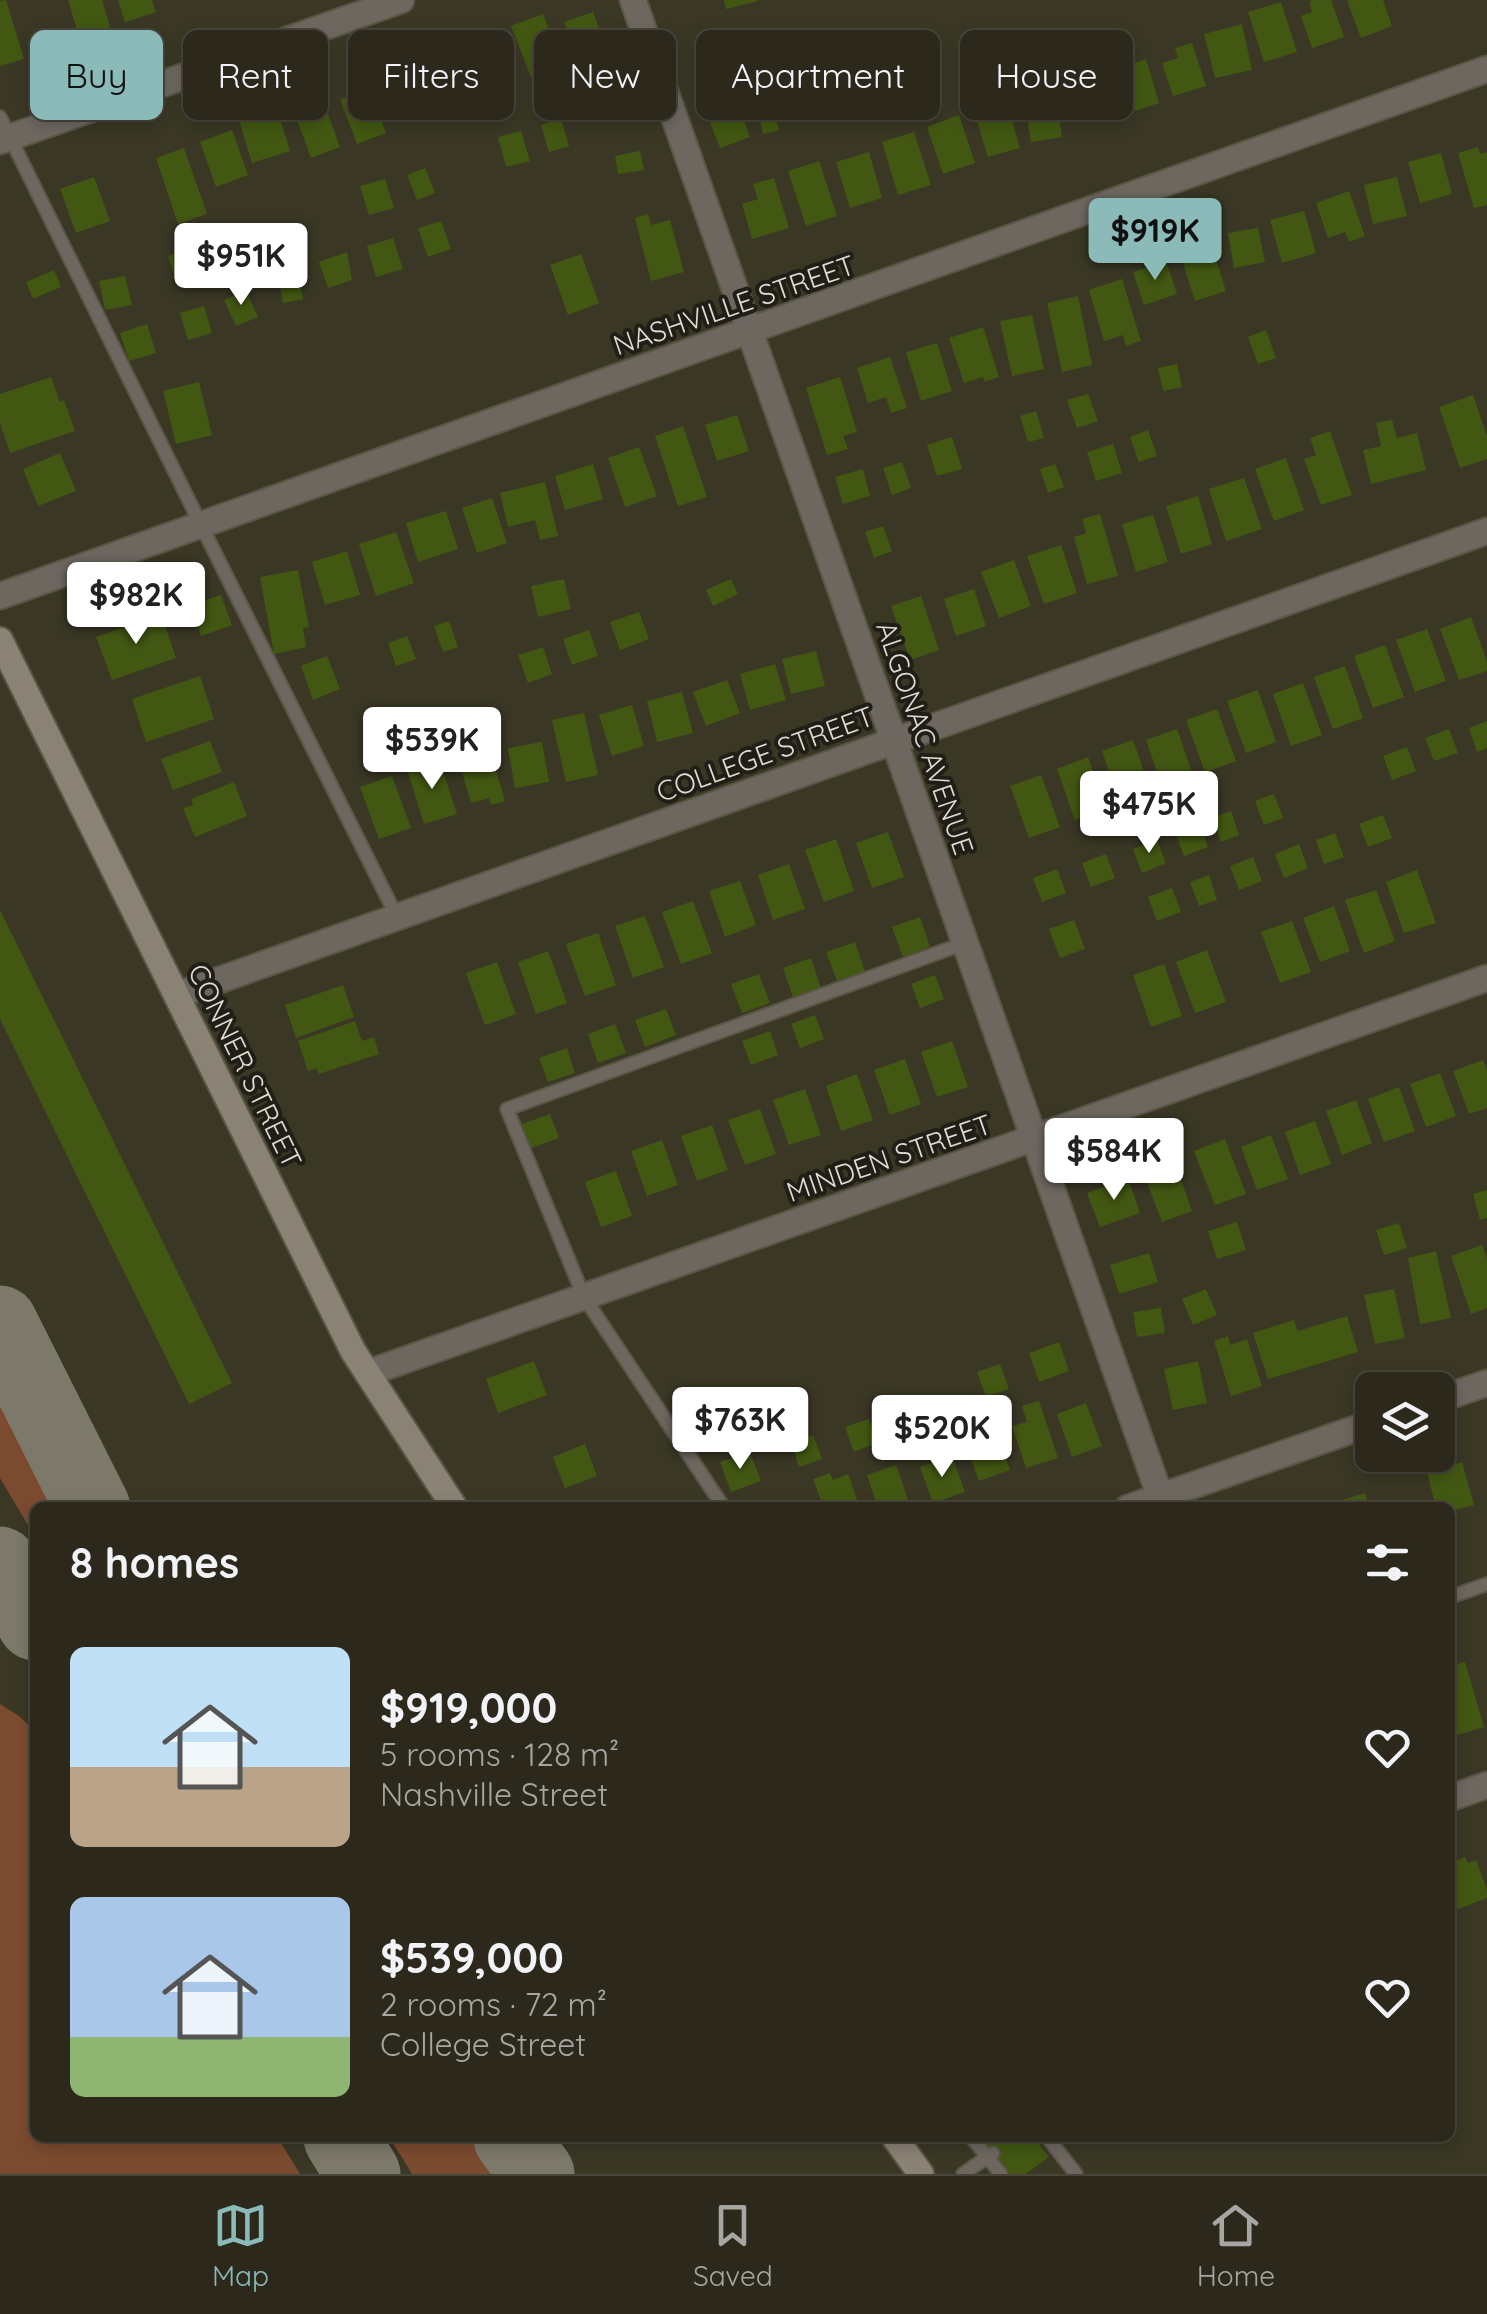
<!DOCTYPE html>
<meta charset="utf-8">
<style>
:root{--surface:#2c291c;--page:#343125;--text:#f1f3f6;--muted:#a6a6a3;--line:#48453b;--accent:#8bbbb9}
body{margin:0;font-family:Quicksand,sans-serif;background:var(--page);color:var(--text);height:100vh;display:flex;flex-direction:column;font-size:38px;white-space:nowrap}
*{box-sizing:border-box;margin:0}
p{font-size:32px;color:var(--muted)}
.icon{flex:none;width:55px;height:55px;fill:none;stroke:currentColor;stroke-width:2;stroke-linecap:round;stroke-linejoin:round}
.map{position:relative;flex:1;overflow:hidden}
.side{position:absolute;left:30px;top:1502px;width:1425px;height:640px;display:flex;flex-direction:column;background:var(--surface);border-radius:15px;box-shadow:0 5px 15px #0003,0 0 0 2px var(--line)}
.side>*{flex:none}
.top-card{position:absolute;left:30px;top:30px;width:1428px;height:90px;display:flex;gap:20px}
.tools{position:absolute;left:1355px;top:1372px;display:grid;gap:20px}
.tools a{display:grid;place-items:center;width:100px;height:100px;border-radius:15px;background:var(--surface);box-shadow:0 5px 15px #0003,0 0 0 2px var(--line);font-size:50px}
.price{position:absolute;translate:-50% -85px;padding:0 22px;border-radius:10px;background:#fff;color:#222;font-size:32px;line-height:65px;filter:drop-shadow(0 2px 5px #0008)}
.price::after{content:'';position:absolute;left:50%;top:60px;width:30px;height:22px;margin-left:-15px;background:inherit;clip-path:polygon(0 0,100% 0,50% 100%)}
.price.current{background:var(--accent);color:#111}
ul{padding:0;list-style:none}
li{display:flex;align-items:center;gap:30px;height:250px;padding:0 40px}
li span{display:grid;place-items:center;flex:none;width:280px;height:200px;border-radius:15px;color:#555}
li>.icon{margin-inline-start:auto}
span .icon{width:120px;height:120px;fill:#fffc;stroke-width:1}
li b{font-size:42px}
h2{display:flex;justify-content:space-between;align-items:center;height:120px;padding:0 40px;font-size:42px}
.pill{padding:0 35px;border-radius:15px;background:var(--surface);box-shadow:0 5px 15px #0003,0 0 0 2px var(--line);font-size:35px;line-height:90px}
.pill.current{background:var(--accent);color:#111}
.dock{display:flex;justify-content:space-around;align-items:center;height:140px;border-top:2px solid var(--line);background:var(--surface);font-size:28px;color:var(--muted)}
.dock a{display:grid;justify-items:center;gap:5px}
.dock .current{color:var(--accent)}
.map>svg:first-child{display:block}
</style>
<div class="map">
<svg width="1487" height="2174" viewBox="0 0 1487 2174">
<rect width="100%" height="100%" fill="#3a3725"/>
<g fill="#7b4b30">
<path d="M0,1391L58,1507L35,1508V1537L0,1478Z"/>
<path d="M0,1704L19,1716L35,1731V2138H278L300,2174H0Z"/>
<path d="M390,2138H478L504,2174H412Z"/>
</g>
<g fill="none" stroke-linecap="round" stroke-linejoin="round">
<g stroke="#7c796a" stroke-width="75">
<path d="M0,1323L93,1508"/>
<path d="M0,1564L35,1623"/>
<path d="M341,2138L363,2174"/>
<path d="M511,2138L537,2174"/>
</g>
</g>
<g fill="#425812">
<path d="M6,0L24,59L0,66V1Z"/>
<path d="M68,0H102L110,27L79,36Z"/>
<path d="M118,0H152L156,12L125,22Z"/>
<path d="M724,0H758V1L726,9Z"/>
<path d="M1313,0H1331L1344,37L1312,48L1301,16L1312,12L1309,1Z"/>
<path d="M1347,0H1383L1392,26L1361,38Z"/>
<path d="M1281,2L1297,52L1264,62L1248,12Z"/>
<path d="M593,12L608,53L579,64L564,22Z"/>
<path d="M543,14L563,65L531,77L511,26Z"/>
<path d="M1242,24L1252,70L1215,78L1204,34Z"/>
<path d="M501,33L516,74L487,85L471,44Z"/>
<path d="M1192,43L1206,86L1173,96L1162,63L1178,58L1175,48Z"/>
<path d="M456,49L471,90L442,101L427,60Z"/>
<path d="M1146,59L1159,103L1128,113L1117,78L1131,74L1128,65Z"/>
<path d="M413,65L429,109L400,120L384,76Z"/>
<path d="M1098,68L1112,114L1080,123L1066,77Z"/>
<path d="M1053,75L1062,137L1031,142L1021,80Z"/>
<path d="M370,89L386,133L357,144L340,99Z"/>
<path d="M1005,95L1020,148L988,157L972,105Z"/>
<path d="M324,103L340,147L311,158L295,114Z"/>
<path d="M773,104L779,130L763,134L757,108Z"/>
<path d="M276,105L290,151L252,163L238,117Z"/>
<path d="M741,113L750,137L720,148L710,123Z"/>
<path d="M959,115L975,163L943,174L927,127Z"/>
<path d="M561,119L569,146L549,152L541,125Z"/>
<path d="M232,130L248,175L216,187L200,142Z"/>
<path d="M521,131L530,161L506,167L498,137Z"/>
<path d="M914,132L931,185L898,195L882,142Z"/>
<path d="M1478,147L1480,154L1487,152V205L1474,208L1458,153Z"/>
<path d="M184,148L207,214L178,224L156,158Z"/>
<path d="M640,151L644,170L618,174L615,156Z"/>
<path d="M869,152L882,198L850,208L836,162Z"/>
<path d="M1441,153L1452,194L1420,203L1408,162Z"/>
<path d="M819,161L837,216L806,226L788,171Z"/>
<path d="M425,168L435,193L417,200L407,175Z"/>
<path d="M94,177L110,221L76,233L60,189Z"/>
<path d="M1397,177L1407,216L1373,224L1364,185Z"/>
<path d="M774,178L789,228L752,239L742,204L758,199L753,184Z"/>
<path d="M385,179L394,208L369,215L360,186Z"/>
<path d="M1349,191L1365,236L1349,242L1345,232L1328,238L1316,203Z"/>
<path d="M1304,211L1316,253L1282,263L1270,220Z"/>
<path d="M648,214L651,225L670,220L684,272L651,281L635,218Z"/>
<path d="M441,221L451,249L428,257L418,228Z"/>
<path d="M1258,228L1265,262L1234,268L1228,233Z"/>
<path d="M393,238L403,269L376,277L367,246Z"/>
<path d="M1211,244L1226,291L1195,301L1180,254Z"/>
<path d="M203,245L212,273L177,284L168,256Z"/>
<path d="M347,252L352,280L328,288L319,262Z"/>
<path d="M581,254L599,303L568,315L550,265Z"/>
<path d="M1166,261L1177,294L1144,305L1133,272Z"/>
<path d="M54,270L61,287L33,299L26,282Z"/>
<path d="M298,274L303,299L283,303L278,277Z"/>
<path d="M125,276L132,305L105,310L99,281Z"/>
<path d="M1122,279L1141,341L1126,346L1123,335L1104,341L1089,290Z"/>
<path d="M246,290L258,317L236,326L224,300Z"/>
<path d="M1078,296L1092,365L1062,372L1047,303Z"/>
<path d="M204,306L212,333L188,340L180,313Z"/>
<path d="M1032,315L1044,369L1012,376L1000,321Z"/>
<path d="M147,324L156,353L129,361L120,333Z"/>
<path d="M983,327L999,377L984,382L983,377L964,383L949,338Z"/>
<path d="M1266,330L1276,358L1258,364L1248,337Z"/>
<path d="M937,343L952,391L921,401L906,352Z"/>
<path d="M890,357L907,408L891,413L886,397L868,403L857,368Z"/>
<path d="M1177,364L1182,387L1163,391L1158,368Z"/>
<path d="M51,377L60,402L64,400L75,431L10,453L0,423V394Z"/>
<path d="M840,377L857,432L843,436L848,449L827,455L806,388Z"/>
<path d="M199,382L212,435L176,444L163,391Z"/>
<path d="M1088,394L1098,421L1077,428L1067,400Z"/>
<path d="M1473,395L1487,436V459L1460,468L1439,407Z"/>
<path d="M1036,411L1044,438L1028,442L1020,416Z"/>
<path d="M737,415L749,451L717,461L705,425Z"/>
<path d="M1392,420L1397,438L1417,433L1426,470L1371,484L1363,450L1381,446L1376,423Z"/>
<path d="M683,426L707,497L678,506L655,436Z"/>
<path d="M1148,430L1157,456L1139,462L1130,437Z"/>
<path d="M1330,431L1352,495L1321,505L1304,459L1316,455L1310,438Z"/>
<path d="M952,437L962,469L937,476L927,445Z"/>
<path d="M1113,444L1122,473L1096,481L1087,452Z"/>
<path d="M639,447L657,496L625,507L608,458Z"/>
<path d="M60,453L76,491L38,506L23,469Z"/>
<path d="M1286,458L1304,510L1274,521L1255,469Z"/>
<path d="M902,462L911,488L892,495L883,468Z"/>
<path d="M593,464L603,499L565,510L555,476Z"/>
<path d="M1055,464L1064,487L1048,493L1040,469Z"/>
<path d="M863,469L870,496L843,504L835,477Z"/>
<path d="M1244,478L1262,529L1226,541L1209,489Z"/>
<path d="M545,482L558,536L540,540L535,520L508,527L500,493Z"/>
<path d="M1198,496L1212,544L1181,554L1166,506Z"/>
<path d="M492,498L507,543L477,553L462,508Z"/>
<path d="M446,511L458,549L418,562L406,523Z"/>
<path d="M1100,514L1118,576L1087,584L1074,537L1086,533L1082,519Z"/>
<path d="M1153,515L1168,562L1136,572L1122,524Z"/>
<path d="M883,526L892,551L874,558L865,532Z"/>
<path d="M396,532L414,583L376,596L359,544Z"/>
<path d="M1061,545L1077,593L1044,604L1027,556Z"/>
<path d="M347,551L360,595L325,605L312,562Z"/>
<path d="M1014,560L1031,606L999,618L981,572Z"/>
<path d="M298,570L309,627L303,628L306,647L274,654L260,577Z"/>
<path d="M564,579L571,609L538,617L531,586Z"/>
<path d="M731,579L738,594L713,606L706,590Z"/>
<path d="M974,589L986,626L956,636L944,599Z"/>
<path d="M221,595L232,625L201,636L191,605Z"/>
<path d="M921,596L939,650L910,660L891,606Z"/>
<path d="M639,612L649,639L620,650L610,622Z"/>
<path d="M161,614L176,658L112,680L96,637Z"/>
<path d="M1471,617L1487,662V671L1459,680L1440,629Z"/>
<path d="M449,621L458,647L443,652L434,626Z"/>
<path d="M1427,629L1446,681L1415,692L1396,640Z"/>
<path d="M589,630L598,656L572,665L563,639Z"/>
<path d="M407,636L416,659L396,666L388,643Z"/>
<path d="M1385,645L1404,697L1373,708L1354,656Z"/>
<path d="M543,647L552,674L528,683L518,655Z"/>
<path d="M816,651L825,686L791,694L782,659Z"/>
<path d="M327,656L340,689L313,700L301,666Z"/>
<path d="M775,664L786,700L750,710L740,674Z"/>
<path d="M1345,666L1363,718L1333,729L1314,677Z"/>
<path d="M200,676L214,719L146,742L132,699Z"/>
<path d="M727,680L740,713L706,726L693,692Z"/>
<path d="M1303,683L1322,735L1291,746L1273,694Z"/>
<path d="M1258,690L1276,742L1246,753L1227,701Z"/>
<path d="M682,692L693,733L657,742L647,701Z"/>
<path d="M632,705L644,746L612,756L599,715Z"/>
<path d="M1217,709L1236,761L1205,772L1186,720Z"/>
<path d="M584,713L598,775L566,782L552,720Z"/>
<path d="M1487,721V748L1477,752L1469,728Z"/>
<path d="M1177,729L1195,781L1164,792L1146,740Z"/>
<path d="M1449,729L1458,753L1434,761L1425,738Z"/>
<path d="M1133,740L1151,792L1120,803L1102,751Z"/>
<path d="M210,741L222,772L173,790L161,759Z"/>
<path d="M542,742L549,782L515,788L508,748Z"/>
<path d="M1407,747L1416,771L1392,780L1383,756Z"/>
<path d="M490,750L505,801L491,805L489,798L471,803L458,759Z"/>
<path d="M1088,757L1107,810L1075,820L1057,769Z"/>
<path d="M439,759L457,814L424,824L407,769Z"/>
<path d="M1041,775L1060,827L1029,838L1010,786Z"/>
<path d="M392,776L411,828L379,839L360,787Z"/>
<path d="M234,782L247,816L195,837L183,808L193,805L191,799Z"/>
<path d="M1274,794L1283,818L1264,825L1255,801Z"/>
<path d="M1231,811L1239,835L1221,842L1212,818Z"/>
<path d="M1383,815L1392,838L1368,847L1359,824Z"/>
<path d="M1199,823L1208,847L1184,856L1175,832Z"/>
<path d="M888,832L904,877L872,888L856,843Z"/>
<path d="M1335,833L1344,857L1324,864L1316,840Z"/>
<path d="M836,839L854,891L824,902L805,850Z"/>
<path d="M1157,840L1166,863L1142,873L1133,849Z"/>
<path d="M1299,844L1308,868L1284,878L1275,854Z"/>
<path d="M1106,854L1115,878L1091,887L1082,863Z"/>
<path d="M1253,857L1262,881L1239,890L1230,866Z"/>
<path d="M789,864L805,909L773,920L758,875Z"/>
<path d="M1057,869L1066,893L1042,902L1033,878Z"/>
<path d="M1417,870L1436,923L1404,933L1386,882Z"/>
<path d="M1209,875L1217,900L1199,906L1190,882Z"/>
<path d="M740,881L756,925L725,937L709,891Z"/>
<path d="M1172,888L1181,912L1157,921L1148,897Z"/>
<path d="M1376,890L1395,941L1364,953L1345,900Z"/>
<path d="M693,901L712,953L681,964L662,912Z"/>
<path d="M1334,906L1350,951L1320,962L1303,918Z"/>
<path d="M0,910L232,1383L189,1404L0,1019Z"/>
<path d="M645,916L664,967L633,978L615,926Z"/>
<path d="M920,917L930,947L903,957L892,927Z"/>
<path d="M1074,920L1085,949L1060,958L1049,929Z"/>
<path d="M1292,921L1311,972L1280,983L1261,932Z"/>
<path d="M598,933L616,985L585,996L566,944Z"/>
<path d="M855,942L865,972L837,981L826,952Z"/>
<path d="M1207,950L1226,1002L1195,1013L1176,962Z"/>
<path d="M548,951L567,1003L536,1014L518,962Z"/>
<path d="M811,958L821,988L793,997L783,968Z"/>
<path d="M497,962L516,1014L485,1025L466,973Z"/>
<path d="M1164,964L1182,1016L1151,1027L1133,975Z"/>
<path d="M759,974L770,1003L742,1013L731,984Z"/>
<path d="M935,975L944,999L920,1008L911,984Z"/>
<path d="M343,985L354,1017L296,1038L285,1005Z"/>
<path d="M666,1009L676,1035L645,1047L635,1020Z"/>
<path d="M815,1015L824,1039L800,1048L791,1024Z"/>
<path d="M355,1021L362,1041L374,1037L379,1054L319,1074L317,1068L308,1071L298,1041Z"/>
<path d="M615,1024L626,1053L598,1063L588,1034Z"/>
<path d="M770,1031L778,1055L751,1065L742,1041Z"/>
<path d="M952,1041L968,1087L937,1097L921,1052Z"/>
<path d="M567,1048L575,1073L548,1082L539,1058Z"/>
<path d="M905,1059L921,1104L890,1115L874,1070Z"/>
<path d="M1483,1060L1487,1069V1108L1469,1114L1453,1071Z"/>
<path d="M1440,1073L1456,1116L1426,1127L1410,1084Z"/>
<path d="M857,1074L873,1120L841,1131L826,1086Z"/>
<path d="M1399,1087L1415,1131L1384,1142L1368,1099Z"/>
<path d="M805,1089L821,1135L789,1145L773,1100Z"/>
<path d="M1356,1100L1372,1143L1342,1155L1326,1111Z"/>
<path d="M760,1109L776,1154L745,1165L728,1120Z"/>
<path d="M550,1114L559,1138L531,1148L522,1124Z"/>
<path d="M1315,1121L1331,1164L1300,1175L1285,1132Z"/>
<path d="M712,1125L728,1170L697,1181L681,1136Z"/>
<path d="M1271,1135L1288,1179L1257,1190L1241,1147Z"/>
<path d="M1225,1139L1246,1194L1215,1205L1194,1151Z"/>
<path d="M662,1140L678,1185L647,1196L631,1151Z"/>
<path d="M1175,1163L1192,1211L1162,1222L1144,1174Z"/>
<path d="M616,1171L632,1216L601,1227L585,1182Z"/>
<path d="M1128,1178L1140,1213L1100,1227L1087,1193Z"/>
<path d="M1487,1190V1218L1480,1220L1473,1194Z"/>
<path d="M1237,1222L1246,1250L1217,1259L1208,1231Z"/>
<path d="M1399,1223L1407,1248L1384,1255L1376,1230Z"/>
<path d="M1482,1245L1487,1258V1308L1471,1314L1451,1256Z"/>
<path d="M1436,1251L1451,1318L1420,1324L1408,1258Z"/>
<path d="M1149,1253L1158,1282L1119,1294L1110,1265Z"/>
<path d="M1206,1289L1217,1315L1193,1325L1182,1299Z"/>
<path d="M1394,1289L1405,1338L1375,1344L1364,1295Z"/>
<path d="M1161,1308L1165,1333L1137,1337L1133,1312Z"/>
<path d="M1347,1316L1358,1352L1268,1379L1253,1333L1294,1320L1298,1331Z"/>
<path d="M1228,1336L1230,1345L1247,1339L1262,1386L1231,1396L1214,1341Z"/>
<path d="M1059,1342L1069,1371L1039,1382L1029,1353Z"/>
<path d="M534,1361L547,1395L498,1413L486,1379Z"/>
<path d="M1198,1361L1207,1403L1173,1410L1164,1369Z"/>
<path d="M1000,1364L1009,1389L986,1397L977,1372Z"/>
<path d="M1039,1401L1058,1458L1026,1468L1012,1426L1027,1422L1022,1406Z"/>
<path d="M1086,1403L1102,1446L1072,1457L1057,1414Z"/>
<path d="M918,1404L927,1429L904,1437L895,1412Z"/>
<path d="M869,1419L877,1443L854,1452L845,1427Z"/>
<path d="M995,1429L1010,1470L979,1481L964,1440Z"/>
<path d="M813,1435L822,1459L799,1467L791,1443Z"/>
<path d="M585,1444L597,1476L565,1488L553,1457Z"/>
<path d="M750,1452L761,1481L731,1492L720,1462Z"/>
<path d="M952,1456L965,1492L933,1503L920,1467Z"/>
<path d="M1462,1462L1474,1505L1450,1511V1508H1436L1427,1472Z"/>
<path d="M896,1465L911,1508H878L867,1475Z"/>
<path d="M830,1473L833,1480L848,1474L860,1508H824L813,1479Z"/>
<path d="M1365,1493L1369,1508H1334L1332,1503Z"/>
<path d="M1465,1662L1484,1727L1454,1736L1450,1720V1666Z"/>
<path d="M1465,1857L1468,1863L1476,1860L1487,1890V1898L1458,1909L1450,1888V1863Z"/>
<path d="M980,2138H1034L1049,2157L1026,2174H1008Z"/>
</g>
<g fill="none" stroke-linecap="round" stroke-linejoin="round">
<g stroke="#585544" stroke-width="16">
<g id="lane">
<path d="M0,117L201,525L397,917"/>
<path d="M724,1508L584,1297L507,1109L965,943"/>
<path d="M1450,1597L1487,1584"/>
<path d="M972,2138L1001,2174"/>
<path d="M1048,2138L1076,2174"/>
<path d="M963,2174L993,2153"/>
</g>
</g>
<g stroke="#585544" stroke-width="29">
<g id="street">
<path d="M633,0L1160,1496"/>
<path d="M0,141L401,0"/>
<path d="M0,596L1487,69"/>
<path d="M177,995L1487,531"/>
<path d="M368,1373L1487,978"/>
<path d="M1438,1400L1487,1383"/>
<path d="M1128,1508L1372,1423"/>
<path d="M1450,1798L1487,1785"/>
</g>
</g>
<g stroke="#585544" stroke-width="29">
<g id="secondary">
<path d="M0,640L353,1351L455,1508"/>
<path d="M895,2138L921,2174"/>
</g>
</g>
<use href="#lane" stroke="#6d6760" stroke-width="12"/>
<use href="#street" stroke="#6d6760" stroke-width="25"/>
<use href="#secondary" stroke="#8b8276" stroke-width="25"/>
</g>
<g text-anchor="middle" stroke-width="8" stroke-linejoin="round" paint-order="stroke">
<g font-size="28" fill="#dfddd2" stroke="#201e16">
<text transform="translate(734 305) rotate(-19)" y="10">NASHVILLE STREET</text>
<text transform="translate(925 738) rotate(71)" y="10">ALGONAC AVENUE</text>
<text transform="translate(765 754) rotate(-20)" y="10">COLLEGE STREET</text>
<text transform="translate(245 1066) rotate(64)" y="10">CONNER STREET</text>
<text transform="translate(889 1158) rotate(-19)" y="10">MINDEN STREET</text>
</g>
</g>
</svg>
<div class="tools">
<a><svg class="icon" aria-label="layers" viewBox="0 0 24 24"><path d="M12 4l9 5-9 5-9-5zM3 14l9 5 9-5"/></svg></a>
</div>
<b class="price current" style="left:1155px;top:283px">$919K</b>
<b class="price" style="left:241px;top:308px">$951K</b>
<b class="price" style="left:136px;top:647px">$982K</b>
<b class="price" style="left:432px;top:792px">$539K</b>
<b class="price" style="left:1149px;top:856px">$475K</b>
<b class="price" style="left:1114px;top:1203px">$584K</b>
<b class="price" style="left:740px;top:1472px">$763K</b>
<b class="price" style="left:942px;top:1480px">$520K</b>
<div class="top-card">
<a class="pill current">Buy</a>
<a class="pill">Rent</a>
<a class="pill">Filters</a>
<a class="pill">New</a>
<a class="pill">Apartment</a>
<a class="pill">House</a>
</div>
<section class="side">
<h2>8 homes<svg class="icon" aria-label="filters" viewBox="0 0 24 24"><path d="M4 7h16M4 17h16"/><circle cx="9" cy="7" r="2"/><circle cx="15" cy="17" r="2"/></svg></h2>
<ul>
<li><span style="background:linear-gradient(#bfe0f5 60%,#b9a48a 0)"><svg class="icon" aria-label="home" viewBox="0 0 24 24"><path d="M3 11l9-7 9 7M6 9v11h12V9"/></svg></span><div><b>$919,000</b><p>5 rooms · 128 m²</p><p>Nashville Street</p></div><svg class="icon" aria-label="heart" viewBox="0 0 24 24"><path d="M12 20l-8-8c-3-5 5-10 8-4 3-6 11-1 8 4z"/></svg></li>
<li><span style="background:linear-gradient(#a9c7e8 70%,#8fb573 0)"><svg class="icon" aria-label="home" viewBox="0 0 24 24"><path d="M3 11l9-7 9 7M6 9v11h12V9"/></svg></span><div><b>$539,000</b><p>2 rooms · 72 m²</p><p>College Street</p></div><svg class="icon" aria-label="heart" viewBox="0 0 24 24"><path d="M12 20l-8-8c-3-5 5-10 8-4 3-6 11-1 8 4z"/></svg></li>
</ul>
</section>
</div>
<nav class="dock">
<a class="current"><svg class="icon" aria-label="map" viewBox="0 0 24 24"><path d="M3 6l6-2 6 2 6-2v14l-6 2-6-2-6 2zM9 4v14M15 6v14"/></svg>Map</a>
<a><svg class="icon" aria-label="saved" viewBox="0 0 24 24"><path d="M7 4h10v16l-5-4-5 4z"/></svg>Saved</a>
<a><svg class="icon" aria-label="home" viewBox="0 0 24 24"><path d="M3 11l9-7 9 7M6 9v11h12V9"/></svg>Home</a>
</nav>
